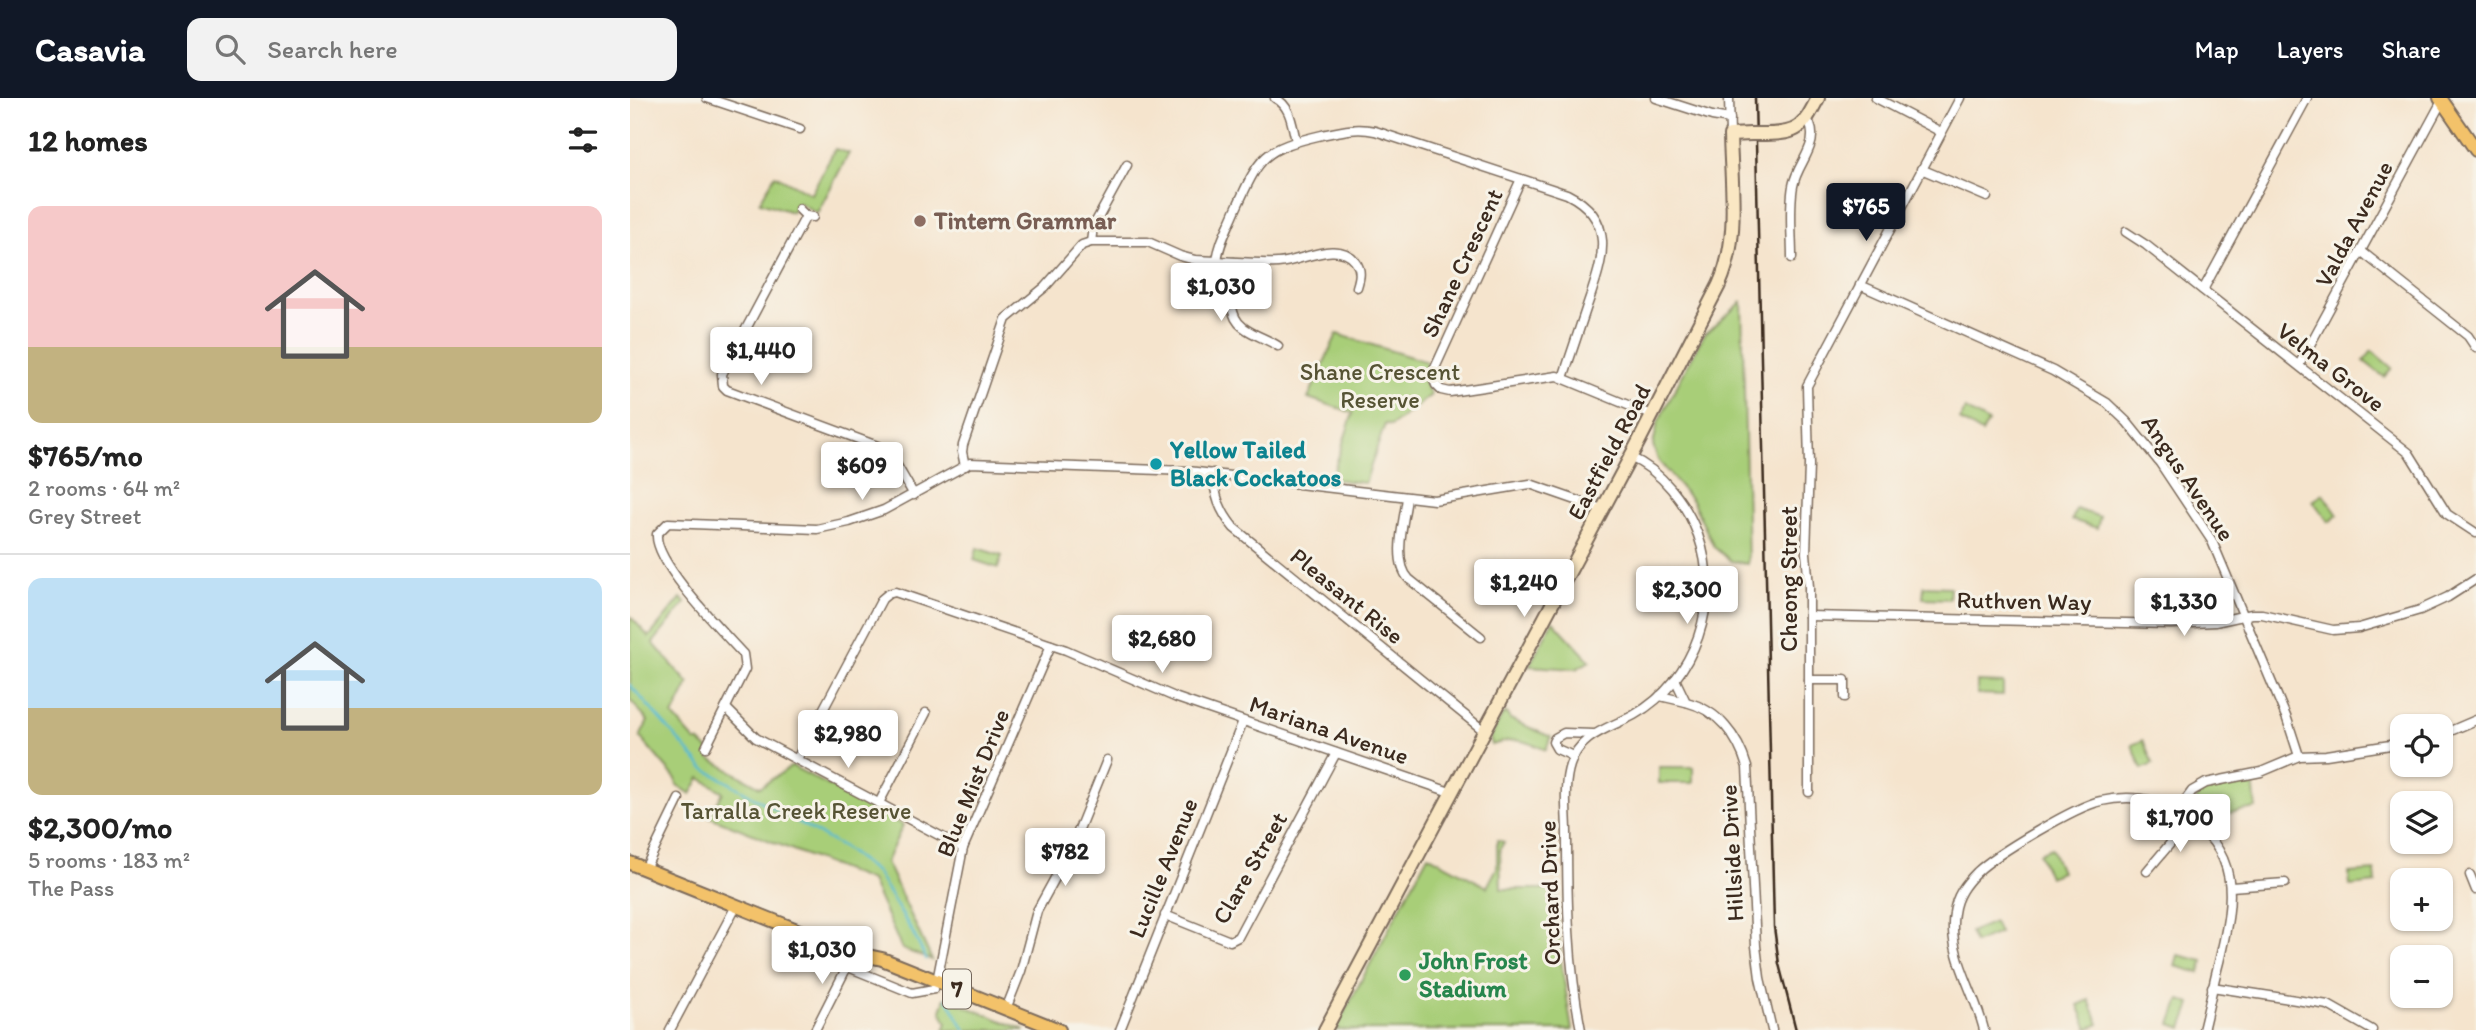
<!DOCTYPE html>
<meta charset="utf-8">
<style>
:root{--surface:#fff;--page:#f2f2f2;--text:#222;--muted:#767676;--line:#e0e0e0;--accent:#111827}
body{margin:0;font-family:Itim,sans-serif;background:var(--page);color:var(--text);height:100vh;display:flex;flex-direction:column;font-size:26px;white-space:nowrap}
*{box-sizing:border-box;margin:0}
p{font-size:23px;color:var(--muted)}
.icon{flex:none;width:38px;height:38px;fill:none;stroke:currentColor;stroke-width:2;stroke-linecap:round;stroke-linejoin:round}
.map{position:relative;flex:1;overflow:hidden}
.side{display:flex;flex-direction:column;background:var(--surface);width:630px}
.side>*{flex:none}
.controls{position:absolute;left:1760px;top:616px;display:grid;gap:14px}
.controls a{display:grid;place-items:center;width:63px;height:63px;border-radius:14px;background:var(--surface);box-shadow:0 2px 5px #0004;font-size:35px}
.price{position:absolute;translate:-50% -60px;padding:0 16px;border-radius:7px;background:#fff;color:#222;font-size:23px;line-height:46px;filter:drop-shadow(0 2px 4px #0008)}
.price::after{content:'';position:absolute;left:50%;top:42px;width:21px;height:16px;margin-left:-10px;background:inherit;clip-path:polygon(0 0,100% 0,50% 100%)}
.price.active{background:var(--accent);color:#fff}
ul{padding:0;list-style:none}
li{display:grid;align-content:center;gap:14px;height:371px;padding:0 28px}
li+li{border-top:2px solid var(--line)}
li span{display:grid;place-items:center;height:217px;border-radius:14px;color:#555}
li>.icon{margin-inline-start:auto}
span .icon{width:126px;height:126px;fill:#fffc;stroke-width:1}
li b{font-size:30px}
h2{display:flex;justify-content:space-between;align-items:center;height:84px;padding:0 28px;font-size:30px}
header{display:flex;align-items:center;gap:42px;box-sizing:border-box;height:98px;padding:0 35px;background:var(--accent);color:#fff}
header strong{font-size:33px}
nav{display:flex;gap:38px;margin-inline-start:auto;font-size:24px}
.search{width:490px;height:63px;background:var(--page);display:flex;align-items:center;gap:18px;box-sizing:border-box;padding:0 24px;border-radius:14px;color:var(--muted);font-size:26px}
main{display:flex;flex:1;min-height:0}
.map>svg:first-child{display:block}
</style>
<header>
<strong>Casavia</strong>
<div class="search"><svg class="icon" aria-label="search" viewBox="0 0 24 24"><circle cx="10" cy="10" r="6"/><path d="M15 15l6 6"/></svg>Search here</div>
<nav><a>Map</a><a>Layers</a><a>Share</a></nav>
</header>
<main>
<section class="side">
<h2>12 homes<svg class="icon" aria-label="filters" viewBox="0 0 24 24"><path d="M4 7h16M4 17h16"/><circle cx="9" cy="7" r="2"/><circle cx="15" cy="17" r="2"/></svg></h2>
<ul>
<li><span style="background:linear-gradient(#f6c9c9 65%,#c2b280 0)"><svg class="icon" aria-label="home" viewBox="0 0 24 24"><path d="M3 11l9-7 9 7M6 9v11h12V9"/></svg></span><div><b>$765/mo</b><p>2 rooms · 64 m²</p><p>Grey Street</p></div></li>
<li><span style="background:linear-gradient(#bfe0f5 60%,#c2b280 0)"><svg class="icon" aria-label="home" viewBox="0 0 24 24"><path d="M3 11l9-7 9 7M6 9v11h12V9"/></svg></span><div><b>$2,300/mo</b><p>5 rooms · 183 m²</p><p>The Pass</p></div></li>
</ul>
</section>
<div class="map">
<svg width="1846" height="932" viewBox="0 0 1846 932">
<rect width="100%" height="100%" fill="#f7f3e8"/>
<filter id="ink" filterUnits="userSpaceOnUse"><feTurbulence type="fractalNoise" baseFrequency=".0143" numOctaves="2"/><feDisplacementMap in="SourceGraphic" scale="14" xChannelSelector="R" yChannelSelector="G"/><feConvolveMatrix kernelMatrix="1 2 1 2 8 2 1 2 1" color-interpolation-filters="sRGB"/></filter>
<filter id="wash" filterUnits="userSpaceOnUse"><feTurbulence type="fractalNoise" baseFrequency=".00686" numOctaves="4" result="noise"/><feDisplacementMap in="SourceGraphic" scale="28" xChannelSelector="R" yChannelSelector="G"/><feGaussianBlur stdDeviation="1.57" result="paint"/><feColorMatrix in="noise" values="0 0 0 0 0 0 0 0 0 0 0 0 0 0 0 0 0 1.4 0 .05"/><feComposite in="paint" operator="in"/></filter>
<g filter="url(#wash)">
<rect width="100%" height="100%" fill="#f5e4cd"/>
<g fill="#a8ce78" stroke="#727c4b" stroke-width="2">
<path d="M205,51L219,55L187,115L168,104L162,114L130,104L145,77L181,96Z"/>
<path d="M1112,204L1118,466L1101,463L1084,449L1063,404L1028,362L1023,347L1028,324L1073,238Z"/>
<path d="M707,236L797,264L793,282L801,297L761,328L755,326L735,385L701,381L723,315L678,300Z"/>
<path d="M1742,253L1762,270L1754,279L1734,263Z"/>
<path d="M1335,311L1358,324L1352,335L1330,322Z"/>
<path d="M1693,396L1708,417L1699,424L1683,403Z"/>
<path d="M1446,411L1470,419L1467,430L1442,422Z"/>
<path d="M347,450L372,458L368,470L344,462Z"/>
<path d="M1294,488L1320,489L1319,501L1293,500Z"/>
<path d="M51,500L55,505L23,545L59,586L43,618L65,643H68L82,654L79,660L130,689L162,668L273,727L256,764L302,862L272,851L241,783L80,719L93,694L70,680L61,696L47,687L46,681L10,639L18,623L0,602V518L19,539Z"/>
<path d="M923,523L960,563L946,571L899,568Z"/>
<path d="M1347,584L1373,585V597L1347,596Z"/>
<path d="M876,615L880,621L921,639L916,652C894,642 886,639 862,647L860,640L873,616Z"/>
<path d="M1513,642L1523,666L1512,671L1502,647Z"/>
<rect x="1029" y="669" width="34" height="16"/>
<path d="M1623,683L1626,710L1574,720L1566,712L1565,703L1570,695Z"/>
<path d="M867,742L874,744L870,751L871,791H927L931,863L942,932H705L798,757L857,789L867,770Z"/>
<path d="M1421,750L1431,774L1419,779L1409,755Z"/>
<path d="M1745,773L1746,785L1720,788L1719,775Z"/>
<path d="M1364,824L1369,835L1345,845L1340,834Z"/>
<path d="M1548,857L1573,863L1570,875L1545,868Z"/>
<path d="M315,900L395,932H314L317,925L311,913Z"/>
<path d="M1459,902L1469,926L1458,931L1448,907Z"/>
<path d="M1550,902L1561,906L1552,930L1541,926Z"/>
</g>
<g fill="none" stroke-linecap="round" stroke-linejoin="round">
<g stroke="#53bad2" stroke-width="2.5">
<path d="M0,587L73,670L215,751L246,774L282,833L296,861"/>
<path d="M317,900L335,932"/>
</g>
</g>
</g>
<g filter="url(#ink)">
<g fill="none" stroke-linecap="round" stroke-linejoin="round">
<g stroke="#7c6b5b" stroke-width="11">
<g id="minor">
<path d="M77,0L170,31"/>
<path d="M645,0C661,8 662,27 666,43"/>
<path d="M1026,0L1082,18L1100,21"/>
<path d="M1099,0L1100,37"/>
<path d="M1246,0L1311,34"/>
<path d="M1291,71L1357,99"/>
<path d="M891,81L805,270L802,277L806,287L811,292L820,294L927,278L1022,317"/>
<path d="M169,111L176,118L183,119"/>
<path d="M176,118L92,276L93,288L97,292L250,349L262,359L284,397"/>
<path d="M1496,134L1516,147L1779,355L1817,416L1846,435"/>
<path d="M461,144L463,129L497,67"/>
<path d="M1731,153L1838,238L1846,250"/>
<path d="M1162,160C1162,138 1159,109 1163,88C1167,64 1193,45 1177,21"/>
<path d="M587,163C607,164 628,166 648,165C670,164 708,141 725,163C732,172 730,179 727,189"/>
<path d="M604,164C604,184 594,215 613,229C623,237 637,241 648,248"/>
<path d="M1230,187L1423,273L1477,305L1497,324L1530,365L1582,443L1657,621L1669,658"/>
<path d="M1573,192L1677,0"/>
<path d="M1669,267L1812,3"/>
<path d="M335,368L332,354L333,347L376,221L415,189L452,147L461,144H518L550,158L565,162L587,163C589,145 598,130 605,113C630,58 632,51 692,37C711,33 726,29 745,33L937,96C989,122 972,164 957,208C949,232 941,256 933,280"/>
<path d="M583,375C585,398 589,412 604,430L853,632"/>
<path d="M777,400C774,423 762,463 779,481L851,539"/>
<path d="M1179,518L1541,526L1585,524L1622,516H1632L1703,532L1729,530L1790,512L1818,499L1846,481"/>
<path d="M1045,581L1056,604C1088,612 1108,638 1117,669L1126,848L1130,880L1142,932"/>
<path d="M1179,582H1215V599"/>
<path d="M1030,598L1056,604"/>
<path d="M96,610L126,640L333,750"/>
<path d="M1811,637L1846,622"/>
<path d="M76,649L115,571L113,556C93,534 24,465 27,436L38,425L187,431L219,424L254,412L340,365L558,373L804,402L900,386L972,411"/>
<path d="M943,658L927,651L923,644L925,640L934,635L963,636"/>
<path d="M167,661L252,501L258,496L265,494L436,552L547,600L820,694"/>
<path d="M1179,694V489L1176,455L1179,367L1177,288L1330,0"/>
<path d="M249,705L296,615"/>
<path d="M1548,712C1612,755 1605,797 1589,864C1583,886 1579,909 1573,932"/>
<path d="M15,771L49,701"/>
<path d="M1517,773L1561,721"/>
<path d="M1840,777L1846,792"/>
<path d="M1601,789L1655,785"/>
<path d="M535,817L600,843L608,839L706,655"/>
<path d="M218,869L282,895L304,891"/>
<path d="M307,883L333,750L421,547"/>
<path d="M1582,889L1698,907L1742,932"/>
<path d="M376,911L391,873L407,813L441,751L477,662"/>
<path d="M40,932L106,808"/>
<path d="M185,932L224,855"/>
<path d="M490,932L613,623"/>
<path d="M951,932C938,867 937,802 937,736C937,715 933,688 940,667C950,636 978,631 1004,617C1066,582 1092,503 1068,437C1056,405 1032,373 1000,359"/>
<path d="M1354,932C1345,893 1317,856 1324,815C1326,798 1335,786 1347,774C1366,756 1446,708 1471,703C1497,697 1525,700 1548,712L1562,693L1576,685L1631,674L1669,658L1696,657L1773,645"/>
</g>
</g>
<g stroke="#7c6b5b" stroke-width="16">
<g id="secondary">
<path d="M1135,36C1169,36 1173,29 1188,0"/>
<path d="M695,932L1009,343L1089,187C1110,141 1101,87 1100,37L1121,36"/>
</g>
</g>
<g stroke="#7c6b5b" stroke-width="16">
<g id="primary">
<path d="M1810,0L1846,52"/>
<path d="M0,765L224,855L252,861L429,932"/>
</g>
</g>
<use href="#minor" stroke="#fff" stroke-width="8"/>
<use href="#secondary" stroke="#fae7c3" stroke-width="12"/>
<use href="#primary" stroke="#f3c26a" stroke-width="12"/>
<path stroke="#3b2a1e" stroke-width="2.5" d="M1125,0L1144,829L1149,866L1166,932"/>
<g stroke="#7c6b5b" stroke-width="16" stroke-linecap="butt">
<path id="secondary-bridge" d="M1121,36H1135"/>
</g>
<use href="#secondary-bridge" stroke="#fae7c3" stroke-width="12"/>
</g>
</g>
<circle fill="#8d6e63" stroke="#f7f3e8" stroke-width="2.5" cx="290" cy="123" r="7"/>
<circle fill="#0f9aa8" stroke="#f7f3e8" stroke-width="2.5" cx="526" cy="366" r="7"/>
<circle fill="#2e9e5b" stroke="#f7f3e8" stroke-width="2.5" cx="775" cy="877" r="7"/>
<g text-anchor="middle" stroke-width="6" stroke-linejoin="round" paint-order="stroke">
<rect fill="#f7f3e8" stroke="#73665b" stroke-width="2" x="313" y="871.5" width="28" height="39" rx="5"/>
<g font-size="23" font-weight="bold" fill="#3b2a1e">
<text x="327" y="899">7</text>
</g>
<g font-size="24" font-weight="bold" fill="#785e54" stroke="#f7f3e8" text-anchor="start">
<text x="304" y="131">Tintern Grammar</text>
</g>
<g font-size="24" fill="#3b2a1e" stroke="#f7f3e8">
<text transform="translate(1724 126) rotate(-62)" y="8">Valda Avenue</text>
<text transform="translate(832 165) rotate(-65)" y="8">Shane Crescent</text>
<text transform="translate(1701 269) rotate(38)" y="8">Velma Grove</text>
<text transform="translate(979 354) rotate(-62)" y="8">Eastfield Road</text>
<text transform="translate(1558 380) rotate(56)" y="8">Angus Avenue</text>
<text transform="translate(1159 481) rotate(-90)" y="8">Cheong Street</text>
<text transform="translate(717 498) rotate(39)" y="8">Pleasant Rise</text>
<text transform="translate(1394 503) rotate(1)" y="8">Ruthven Way</text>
<text transform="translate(699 632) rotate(19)" y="8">Mariana Avenue</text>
<text transform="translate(343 685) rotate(-68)" y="8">Blue Mist Drive</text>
<text transform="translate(1102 755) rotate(-93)" y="8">Hillside Drive</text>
<text transform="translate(533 770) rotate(-68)" y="8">Lucille Avenue</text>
<text transform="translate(620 770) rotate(-60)" y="8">Clare Street</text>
<text transform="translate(920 795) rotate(-92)" y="8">Orchard Drive</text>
</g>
<g font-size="24" fill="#565334" stroke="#f7f3e8">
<text x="750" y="282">Shane Crescent<tspan x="750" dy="28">Reserve</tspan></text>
<text x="166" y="721">Tarralla Creek Reserve</text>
</g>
<g font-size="24" font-weight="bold" fill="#0d838f" stroke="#f7f3e8" text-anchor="start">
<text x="540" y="360">Yellow Tailed<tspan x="540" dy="28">Black Cockatoos</tspan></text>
</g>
<g font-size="24" font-weight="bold" fill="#27864d" stroke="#f7f3e8" text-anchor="start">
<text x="789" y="871">John Frost<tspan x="789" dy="28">Stadium</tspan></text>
</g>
</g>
</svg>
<div class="controls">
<a><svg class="icon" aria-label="locate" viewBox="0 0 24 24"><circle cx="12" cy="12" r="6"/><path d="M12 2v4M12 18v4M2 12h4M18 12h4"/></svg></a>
<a><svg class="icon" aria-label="layers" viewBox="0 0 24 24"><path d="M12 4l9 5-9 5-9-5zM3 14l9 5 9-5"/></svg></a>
<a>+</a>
<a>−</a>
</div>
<b class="price active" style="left:1236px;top:145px">$765</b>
<b class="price" style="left:591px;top:225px">$1,030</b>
<b class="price" style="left:131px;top:289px">$1,440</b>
<b class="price" style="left:232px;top:404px">$609</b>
<b class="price" style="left:894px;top:521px">$1,240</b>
<b class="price" style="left:1057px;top:528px">$2,300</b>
<b class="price" style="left:1554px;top:540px">$1,330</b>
<b class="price" style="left:532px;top:577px">$2,680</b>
<b class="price" style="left:218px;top:672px">$2,980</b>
<b class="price" style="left:1550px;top:756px">$1,700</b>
<b class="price" style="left:435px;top:790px">$782</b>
<b class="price" style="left:192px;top:888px">$1,030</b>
</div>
</main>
